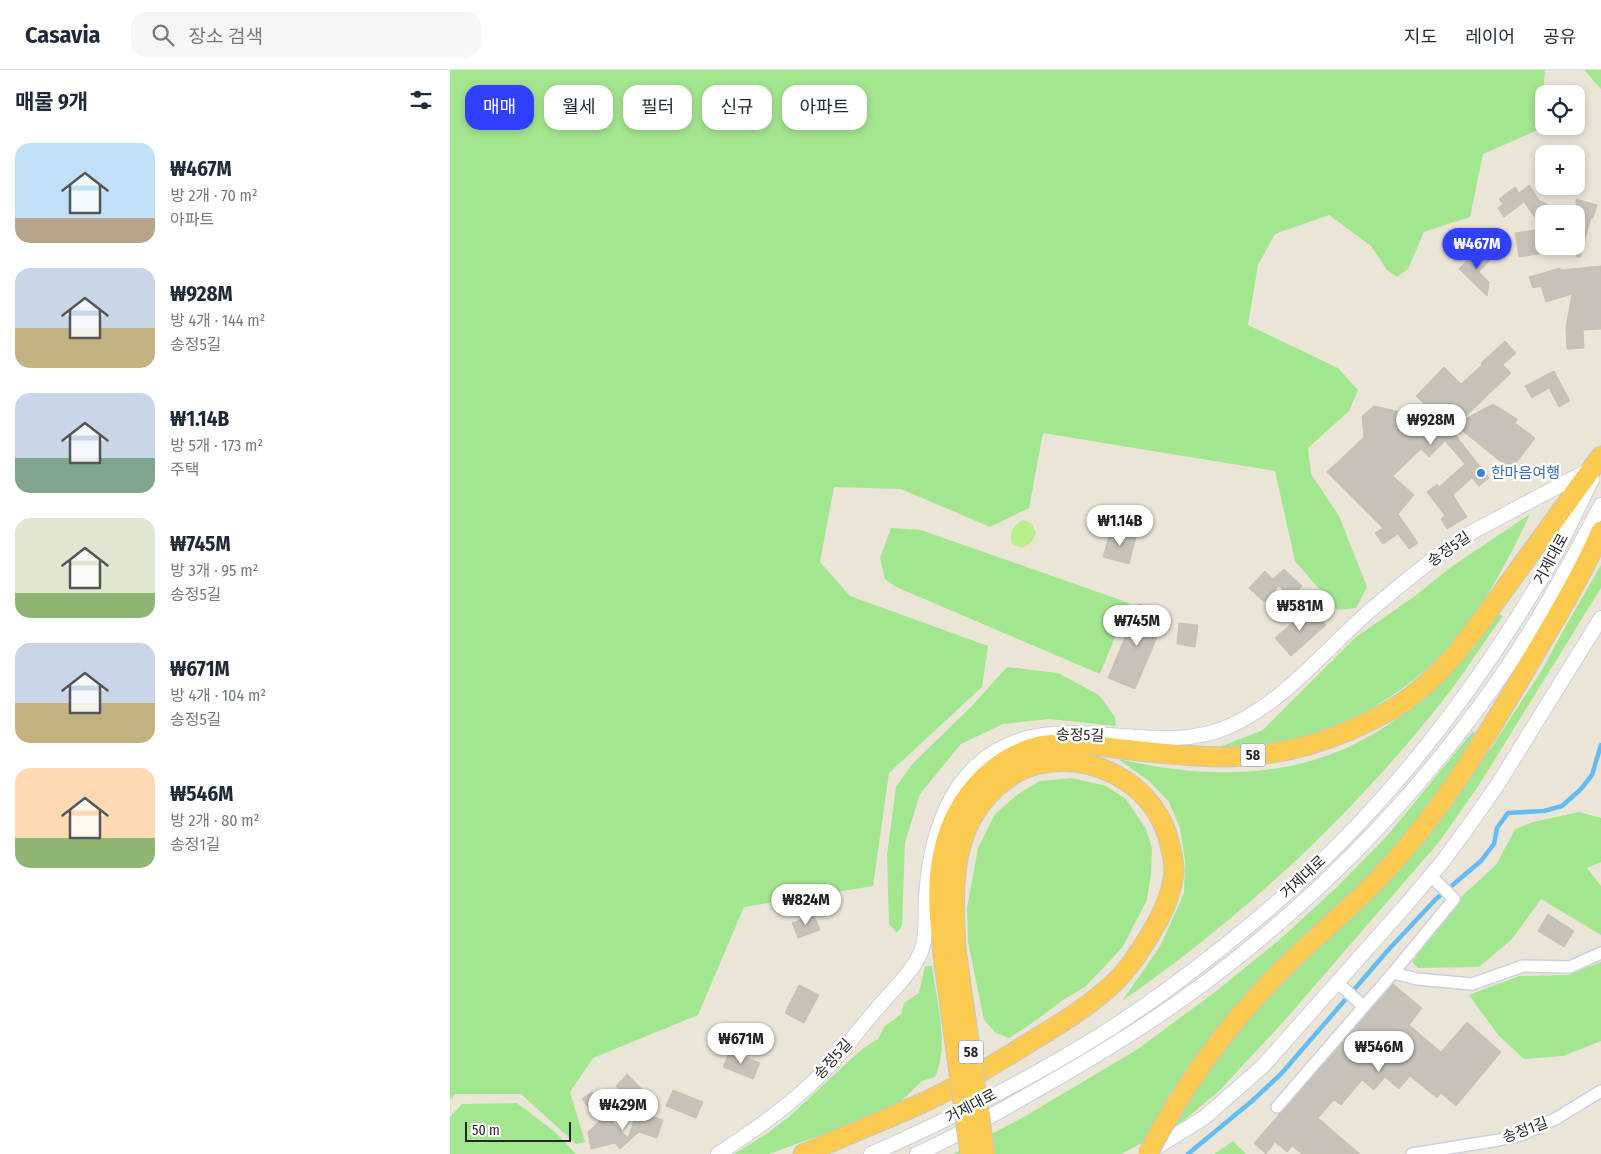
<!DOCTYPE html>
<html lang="ko">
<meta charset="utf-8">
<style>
:root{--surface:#fff;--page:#f6f6f7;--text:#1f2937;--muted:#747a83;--line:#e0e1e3;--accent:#313fff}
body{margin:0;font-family:"Fira Sans Condensed","Noto Sans KR",sans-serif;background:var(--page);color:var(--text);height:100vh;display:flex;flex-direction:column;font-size:19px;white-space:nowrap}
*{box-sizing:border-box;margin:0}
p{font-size:16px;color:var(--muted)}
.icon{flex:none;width:28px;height:28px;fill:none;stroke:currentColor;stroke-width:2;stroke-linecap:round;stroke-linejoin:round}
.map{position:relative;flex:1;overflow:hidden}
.panel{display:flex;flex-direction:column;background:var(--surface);width:450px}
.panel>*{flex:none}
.guide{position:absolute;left:15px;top:15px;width:475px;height:45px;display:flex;gap:10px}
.tools{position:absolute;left:1085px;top:15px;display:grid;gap:10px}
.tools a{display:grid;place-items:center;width:50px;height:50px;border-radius:10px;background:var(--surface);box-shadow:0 2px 8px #0003;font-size:25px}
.scale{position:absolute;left:15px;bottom:12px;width:106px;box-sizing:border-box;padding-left:5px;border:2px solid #272727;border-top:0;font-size:14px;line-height:18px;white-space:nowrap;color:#272727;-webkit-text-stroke:4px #fff;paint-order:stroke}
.price{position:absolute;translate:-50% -42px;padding:0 11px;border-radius:18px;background:#fff;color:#222;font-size:16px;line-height:32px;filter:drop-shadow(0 1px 2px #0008)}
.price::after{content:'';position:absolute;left:50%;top:30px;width:15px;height:11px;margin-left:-8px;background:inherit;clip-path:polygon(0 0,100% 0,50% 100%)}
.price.active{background:var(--accent);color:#fff}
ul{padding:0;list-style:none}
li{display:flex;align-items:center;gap:15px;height:125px;padding:0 15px}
li span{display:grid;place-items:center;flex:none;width:140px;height:100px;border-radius:15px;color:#555}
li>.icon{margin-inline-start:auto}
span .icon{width:60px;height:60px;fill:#fffc;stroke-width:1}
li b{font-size:21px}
h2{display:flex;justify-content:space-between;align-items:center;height:60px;padding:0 15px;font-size:21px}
.chip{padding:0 18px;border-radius:15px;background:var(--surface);box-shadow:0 2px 8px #0003;font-size:18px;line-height:45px}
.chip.active{background:var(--accent);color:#fff}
header{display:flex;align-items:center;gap:30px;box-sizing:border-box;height:70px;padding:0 25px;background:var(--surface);border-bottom:1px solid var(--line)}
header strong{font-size:24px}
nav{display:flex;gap:28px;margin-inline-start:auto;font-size:18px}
.search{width:350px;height:45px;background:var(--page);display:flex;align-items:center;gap:12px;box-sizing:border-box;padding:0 18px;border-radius:15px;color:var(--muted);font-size:19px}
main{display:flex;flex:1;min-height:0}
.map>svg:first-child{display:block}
</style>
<header>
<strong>Casavia</strong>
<div class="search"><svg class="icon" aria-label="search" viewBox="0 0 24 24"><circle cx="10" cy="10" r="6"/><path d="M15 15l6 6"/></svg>장소 검색</div>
<nav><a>지도</a><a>레이어</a><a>공유</a></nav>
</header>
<main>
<section class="panel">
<h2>매물 9개<svg class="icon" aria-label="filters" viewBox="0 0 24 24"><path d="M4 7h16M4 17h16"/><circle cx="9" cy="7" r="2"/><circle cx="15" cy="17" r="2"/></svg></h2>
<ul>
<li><span style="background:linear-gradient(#bfe0f5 75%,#b9a48a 0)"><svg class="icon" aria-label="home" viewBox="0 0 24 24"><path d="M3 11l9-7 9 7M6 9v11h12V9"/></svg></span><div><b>₩467M</b><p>방 2개 · 70 m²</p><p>아파트</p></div></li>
<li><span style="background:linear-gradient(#c9d6e8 60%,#c2b280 0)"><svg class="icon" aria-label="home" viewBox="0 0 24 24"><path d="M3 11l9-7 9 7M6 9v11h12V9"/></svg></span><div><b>₩928M</b><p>방 4개 · 144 m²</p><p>송정5길</p></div></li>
<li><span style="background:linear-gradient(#c9d6e8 65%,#7fa58c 0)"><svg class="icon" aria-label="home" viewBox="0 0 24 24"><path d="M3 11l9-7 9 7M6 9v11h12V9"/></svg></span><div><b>₩1.14B</b><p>방 5개 · 173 m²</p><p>주택</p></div></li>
<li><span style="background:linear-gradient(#dfe7d0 75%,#8fb573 0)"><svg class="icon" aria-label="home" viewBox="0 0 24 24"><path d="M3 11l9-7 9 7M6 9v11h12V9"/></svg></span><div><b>₩745M</b><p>방 3개 · 95 m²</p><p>송정5길</p></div></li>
<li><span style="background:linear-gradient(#c9d6e8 60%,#c2b280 0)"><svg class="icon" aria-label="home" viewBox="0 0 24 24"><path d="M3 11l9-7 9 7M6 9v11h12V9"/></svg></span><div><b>₩671M</b><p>방 4개 · 104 m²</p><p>송정5길</p></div></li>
<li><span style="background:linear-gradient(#ffd9b3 70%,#8fb573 0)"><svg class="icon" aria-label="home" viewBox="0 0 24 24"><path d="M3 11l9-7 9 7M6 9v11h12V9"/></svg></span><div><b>₩546M</b><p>방 2개 · 80 m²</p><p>송정1길</p></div></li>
</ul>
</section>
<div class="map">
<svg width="1151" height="1084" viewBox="0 0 1151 1084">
<rect width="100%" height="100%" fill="#ebe5d8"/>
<g fill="#a3e690">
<path d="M0,0H1095L1090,59L1033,84L1020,147L974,162L958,199L947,207L937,200L921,176L879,145L825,164L808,195L798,255L888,298L908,320L899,341L858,378L861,404L889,446L917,517L906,538L887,540L845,491L825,401L593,363L579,438L540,457L451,419L384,417L370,492L400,526L538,576L532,617L439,703L423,816L294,837L248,945L143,988L120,1022L135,1072L126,1074L71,1024H5L0,1030Z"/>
<path d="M1134,0H1151V19Z"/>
<path d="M1080,444C1036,539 989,612 889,654C865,663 842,672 816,676C800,678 783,677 767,678L813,660L906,567L965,526L1001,497Z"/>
<path d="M441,458L471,460L679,533L650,604L446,517L435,509L430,488Z"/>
<path d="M1151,495V518L1029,715L989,772L835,950L769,1021L732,1052L671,1084H503L572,1048L688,979L765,922L828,871L886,818L938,765L1023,661L1039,681L1092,600L1114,559Z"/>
<path d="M1048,543L1053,546C1035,570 1019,596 1001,620C908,740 796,845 672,931L709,878L720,855L734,823L735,790L730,758L719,732L699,711L668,689C687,693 706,697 724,699C768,705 822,703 864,690C913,676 966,640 1000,603C1018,584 1033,564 1048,543Z"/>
<path d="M557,597L608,603L649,625L665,647L666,656L600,649L553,654L511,674L470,724L455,773L452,856L447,863L439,854L437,785L446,717L463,693L521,637Z"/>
<path d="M622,708L656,716L676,729L696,759L702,778L701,804L697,830L672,878L635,917L613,930L578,956L559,968L546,963L534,950L518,872L517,838L528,778L545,744L568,724L590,711Z"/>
<path d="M1129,742L1151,748V792L1137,798L1151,816V865L1091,829L1062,869L1029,897L968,898L962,892L1012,826L1046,795L1065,759L1083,752Z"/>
<path d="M1151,892V971L1113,986L1074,989L1049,966L1019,925L1069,906L1118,905Z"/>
<path d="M475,896H482C486,929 500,975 485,1007L472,1011L450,1032L390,1058L319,1084H284L318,1063L340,1046L401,989L415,977L428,969L434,957L451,944L454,933L469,923Z"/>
<path d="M67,1033L104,1061L126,1084H0V1047L12,1034Z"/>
<path d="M783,1071L796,1084H764Z"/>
</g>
<path fill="#b8ee8b" d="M573,450L582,454L586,463L581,473L572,478L561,473C560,462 562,456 573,450Z"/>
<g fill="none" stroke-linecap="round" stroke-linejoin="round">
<path stroke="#63bdf5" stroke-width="4.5" d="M738,1084L802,1031L831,1004L940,878L986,829L1031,791L1044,774L1047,758L1058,743L1094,741L1112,736L1131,719L1142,705L1151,675"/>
</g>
<g fill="#c6c2b8" stroke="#c6c1b2">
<path d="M1079,115L1089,130L1115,144H1094V183L1069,187L1065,163L1093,159L1074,132L1054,147L1048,138L1053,134L1049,129L1065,117L1069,123Z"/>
<path d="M1126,129L1147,135L1143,148H1141L1130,187H1126Z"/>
<path d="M1028,179L1040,190L1029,202L1039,212L1037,226L1009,199Z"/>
<path d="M1151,196V259L1133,260L1134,278L1117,279L1116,257L1122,224L1096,232L1091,216L1083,218L1079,207L1110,198V200Z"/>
<path d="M1055,271L1066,283L1053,295L1061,303L1014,348L1015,349L1043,334L1067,349L1065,353L1085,368L1061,400L999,350L996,353L1039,408L1029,416L1022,408L1003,425L1017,447L997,459L991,449L995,446L977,422L987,414L989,417L1015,394L995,371L979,387L971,379L943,406L964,425L948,444L968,473L959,479L948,464L933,474L925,463L933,458L877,402L914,367L912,346L924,336L994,352L966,326L994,297L1011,314L1032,295L1031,293Z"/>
<path d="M1104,301L1120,331L1109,337L1099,318L1082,328L1075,316Z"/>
<path d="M661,460L686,467L679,494L653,487Z"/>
<path d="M834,499L852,516L841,527L829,516L814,532L799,518L815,501L823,509Z"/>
<path d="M689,534L716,546L685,619L658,608Z"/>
<path d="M860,537L876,555L841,586L825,568Z"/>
<path d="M729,553L748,555L745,577L727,574Z"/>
<path d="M1098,844L1124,861L1114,877L1088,861Z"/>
<path d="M364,845L370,860L348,868L342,853Z"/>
<path d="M943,914L972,938L959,955L991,982L1017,952L1051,982L1006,1036L991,1023L987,1028L960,1006L949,1019L935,1007L924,1020L912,1010L891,1035L884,1030L868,1048L910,1084H852L842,1076L837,1082L825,1072L816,1084L804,1073Z"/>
<path d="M349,915L369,925L354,953L335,943Z"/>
<path d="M280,981L310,993L303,1009L273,997Z"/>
<path d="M177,1004L194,1021L183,1032L166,1016Z"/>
<path d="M223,1020L253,1032L246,1048L216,1036Z"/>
<path d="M142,1022L154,1039L145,1046L132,1029Z"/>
<path d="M187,1041L213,1050L207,1068L189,1062L170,1079L165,1073L141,1079L138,1062L156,1045L178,1068Z"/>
</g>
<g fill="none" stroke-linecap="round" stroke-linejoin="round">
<g stroke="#cdcfe2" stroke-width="14">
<g id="minor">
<path d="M981,806L1004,829L943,903L967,909L1022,914L1073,896L1120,897L1151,883"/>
<path d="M887,912L913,936"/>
<path d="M827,1037L943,903"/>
<path d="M962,1084L1049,1070L1071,1065L1107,1048L1151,1021"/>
</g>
</g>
<g stroke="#cdcfe2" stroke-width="16">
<g id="tertiary">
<path d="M699,1082L755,1047L813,996L956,835L993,791L1023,750L1048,714L1151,548"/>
<path d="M268,1084C306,1059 345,1032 377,998C396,978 412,955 431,934C446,916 466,899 473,876C477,861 475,844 476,828C479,782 491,729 526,696C600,628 698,693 780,656C837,630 877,577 923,538C954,512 985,486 1019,464C1031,457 1043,451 1056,444C1084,429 1112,414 1141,399"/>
<path d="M421,1084C524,1038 627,986 718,919C778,875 836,827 888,775C967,696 1037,600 1094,504C1112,474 1126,441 1142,409"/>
<path d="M467,1084C505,1067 541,1046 578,1025C656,981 734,933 803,875C887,806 964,725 1029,637C1076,574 1114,505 1151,435"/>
</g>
</g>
<g stroke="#c7c7c7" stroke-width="21">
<g id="trunk">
<path d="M494,893C490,857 485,818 493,783C503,734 537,691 586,677C597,673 612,674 624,674C640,674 656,677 672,679C706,683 742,687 777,687C836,686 886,670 937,642C990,614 1029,554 1064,506C1093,466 1122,426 1151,386"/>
<path d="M789,946C800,934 811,922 822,910C855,875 893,845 926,811C988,747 1034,671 1079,594C1104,551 1131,508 1151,461"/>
<path d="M353,1084C384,1071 415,1058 445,1045C459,1039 473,1033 487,1026C520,1009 553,989 585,969C614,952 642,934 666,911C680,897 691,880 701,863C712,845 723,821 724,800C724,788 720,775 717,764C699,712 643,683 590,694C558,700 530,729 517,758C501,796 504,839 506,879"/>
</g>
</g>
<use href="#minor" stroke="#fff" stroke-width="11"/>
<use href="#tertiary" stroke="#fff" stroke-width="14"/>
<use href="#trunk" stroke="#fcca50" stroke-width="19"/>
<g stroke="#c7c7c7" stroke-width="21" stroke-linecap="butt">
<g id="trunk-bridge">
<path d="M506,879L535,1084"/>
<path d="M494,893L520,1084"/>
<path d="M698,1084C723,1034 753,990 789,946"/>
</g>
</g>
<use href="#trunk-bridge" stroke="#fcca50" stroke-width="19"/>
</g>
<circle fill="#3f7fe0" stroke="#fff" stroke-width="2" cx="1031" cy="403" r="5"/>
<g text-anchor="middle" stroke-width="5" stroke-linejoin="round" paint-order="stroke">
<g fill="#fff" stroke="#686868" stroke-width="1">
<rect x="790.5" y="673.5" width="25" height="23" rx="4"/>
<rect x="508.5" y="970.5" width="25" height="23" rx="4"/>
</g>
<g font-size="14" font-weight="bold" fill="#272727">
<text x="803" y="690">58</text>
<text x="521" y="987">58</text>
</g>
<g font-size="15" fill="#366cbe" stroke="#fff" text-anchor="start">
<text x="1041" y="408">한마음여행</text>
</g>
<g font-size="15" fill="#272727" stroke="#fff">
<text transform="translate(999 479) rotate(-35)" y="5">송정5길</text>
<text transform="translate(1101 489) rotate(-62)" y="5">거제대로</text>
<text transform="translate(630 665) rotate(2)" y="5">송정5길</text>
<text transform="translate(853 807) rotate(-43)" y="5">거제대로</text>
<text transform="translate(383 989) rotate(-48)" y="5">송정5길</text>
<text transform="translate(521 1036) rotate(-28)" y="5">거제대로</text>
<text transform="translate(1075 1060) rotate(-20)" y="5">송정1길</text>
</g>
</g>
</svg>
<div class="tools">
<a><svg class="icon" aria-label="locate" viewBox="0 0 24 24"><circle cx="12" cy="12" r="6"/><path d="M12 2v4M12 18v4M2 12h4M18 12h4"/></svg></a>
<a>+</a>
<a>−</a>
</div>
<div class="scale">50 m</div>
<b class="price active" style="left:1027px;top:200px">₩467M</b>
<b class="price" style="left:981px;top:376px">₩928M</b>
<b class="price" style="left:670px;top:477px">₩1.14B</b>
<b class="price" style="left:850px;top:562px">₩581M</b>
<b class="price" style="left:687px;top:577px">₩745M</b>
<b class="price" style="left:356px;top:856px">₩824M</b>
<b class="price" style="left:291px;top:995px">₩671M</b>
<b class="price" style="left:929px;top:1003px">₩546M</b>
<b class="price" style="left:173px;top:1061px">₩429M</b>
<div class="guide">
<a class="chip active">매매</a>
<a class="chip">월세</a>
<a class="chip">필터</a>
<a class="chip">신규</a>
<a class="chip">아파트</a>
</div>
</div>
</main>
